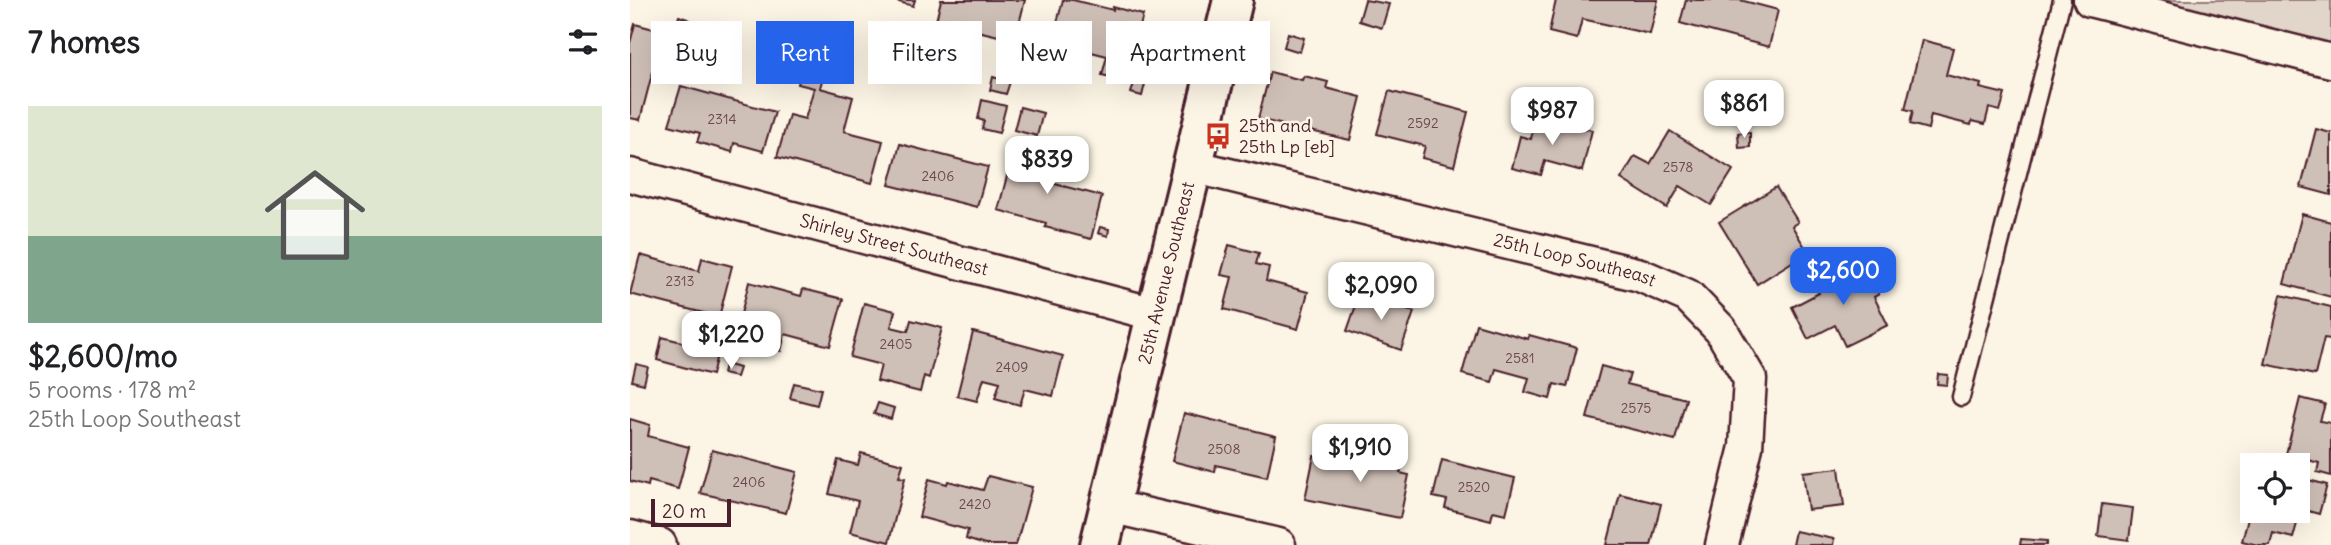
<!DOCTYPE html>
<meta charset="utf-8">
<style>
:root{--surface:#fff;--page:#f6f6f6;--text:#202124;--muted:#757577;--accent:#2563eb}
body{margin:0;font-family:Delius,sans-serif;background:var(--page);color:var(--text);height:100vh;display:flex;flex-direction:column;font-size:26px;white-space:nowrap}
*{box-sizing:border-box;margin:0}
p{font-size:23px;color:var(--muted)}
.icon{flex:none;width:38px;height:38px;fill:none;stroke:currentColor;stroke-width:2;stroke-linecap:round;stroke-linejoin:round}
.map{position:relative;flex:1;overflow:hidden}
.details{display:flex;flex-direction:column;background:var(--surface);width:630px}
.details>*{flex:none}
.top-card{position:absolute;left:21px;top:21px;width:665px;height:63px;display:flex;gap:14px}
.buttons{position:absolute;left:1610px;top:453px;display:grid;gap:14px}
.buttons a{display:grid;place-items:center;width:70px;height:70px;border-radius:0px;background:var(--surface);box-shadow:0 7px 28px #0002;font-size:35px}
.scale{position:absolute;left:21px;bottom:18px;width:80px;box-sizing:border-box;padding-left:7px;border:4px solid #4a1f2b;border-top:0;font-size:19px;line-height:24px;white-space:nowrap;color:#4a1f2b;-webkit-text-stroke:5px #fcf5e5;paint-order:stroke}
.price{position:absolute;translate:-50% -60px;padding:0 16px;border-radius:14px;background:#fff;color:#222;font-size:23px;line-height:46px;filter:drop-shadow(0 2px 4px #0008)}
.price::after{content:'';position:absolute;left:50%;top:42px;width:21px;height:16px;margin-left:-10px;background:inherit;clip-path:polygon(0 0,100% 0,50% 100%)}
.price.active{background:var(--accent);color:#fff}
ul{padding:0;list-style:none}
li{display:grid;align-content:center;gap:14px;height:371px;padding:0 28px}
li span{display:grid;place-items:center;height:217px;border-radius:0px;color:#555}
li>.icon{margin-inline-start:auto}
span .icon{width:126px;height:126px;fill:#fffc;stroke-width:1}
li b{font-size:30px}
h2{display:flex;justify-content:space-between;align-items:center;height:84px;padding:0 28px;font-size:30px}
.pill{padding:0 24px;border-radius:0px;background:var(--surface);box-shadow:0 7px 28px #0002;font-size:24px;line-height:63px}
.pill.active{background:var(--accent);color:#fff}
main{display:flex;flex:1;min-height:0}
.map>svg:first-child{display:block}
</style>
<main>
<section class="details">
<h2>7 homes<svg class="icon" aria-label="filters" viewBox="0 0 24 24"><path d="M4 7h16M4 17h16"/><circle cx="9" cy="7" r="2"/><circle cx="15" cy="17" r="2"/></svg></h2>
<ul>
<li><span style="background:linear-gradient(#dfe7d0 60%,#7fa58c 0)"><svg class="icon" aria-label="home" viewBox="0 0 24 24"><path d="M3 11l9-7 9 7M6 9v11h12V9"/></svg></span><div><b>$2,600/mo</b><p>5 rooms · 178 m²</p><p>25th Loop Southeast</p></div></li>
</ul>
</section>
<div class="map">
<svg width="1701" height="545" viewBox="0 0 1701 545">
<rect width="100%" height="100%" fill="#fcf5e5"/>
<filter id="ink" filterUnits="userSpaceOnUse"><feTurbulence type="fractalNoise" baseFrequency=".0143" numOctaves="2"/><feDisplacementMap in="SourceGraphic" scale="14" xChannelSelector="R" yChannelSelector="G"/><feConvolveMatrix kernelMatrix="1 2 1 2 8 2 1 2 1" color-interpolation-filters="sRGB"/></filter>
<g filter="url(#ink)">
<path fill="#e2d5ca" stroke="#967a7a" stroke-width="2" d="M1528,0H1701V43Z"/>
<g fill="#cfc0b7" stroke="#4a1f2b" stroke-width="2">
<path d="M262,0H285L283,6Z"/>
<path d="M311,0H395L385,40L306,21Z"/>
<path d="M433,0H443L483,10V7L513,15L501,62L497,61L492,80L472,75L477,56L422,42Z"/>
<path d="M735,0L759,4L752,28L729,21Z"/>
<path d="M926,0H1028L1020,34L952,19L947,39L919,32Z"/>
<path d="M1056,0H1110L1148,10L1139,47L1050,23Z"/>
<path d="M49,16L60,20L58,28L46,25Z"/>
<path d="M5,24L31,31L25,50L28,51L10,120L0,118V43Z"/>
<path d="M658,33L674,38L670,52L654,47Z"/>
<path d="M1292,40L1323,48L1316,75L1351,84L1350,88L1375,94L1370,111L1359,108L1355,124L1342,121L1341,125L1301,115L1298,129L1280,124L1283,111L1275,109Z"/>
<path d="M172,67L194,73L190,88L223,97L214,131L253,141L242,183L147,157L159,115L175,119L184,88L168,84Z"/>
<path d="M640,72L672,80L674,76L698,82L696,88L731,97L720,140L628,119Z"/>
<path d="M363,77L380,82L376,94L360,90Z"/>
<path d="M506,77L516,80L512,96L501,93Z"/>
<path d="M51,86L145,112L133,151L104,143L102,152L67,142L70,133L39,125Z"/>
<path d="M759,91L838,112L824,166L792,158L795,146L747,134Z"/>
<path d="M352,100L376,106L369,133L352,129L354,121L348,119Z"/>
<path d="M390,107L413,113L407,136L384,130Z"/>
<path d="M906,116L962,130L952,171L915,161L911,175L882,168L890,136L901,139Z"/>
<path d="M1686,129L1701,133V195L1671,187Z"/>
<path d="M1040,131L1103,170L1081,205L1050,186L1037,208L991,179L1005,156L1020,164Z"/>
<path d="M1120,132V147L1109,148L1108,133Z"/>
<path d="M270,144L358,167L347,207L259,185Z"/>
<path d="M385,146L424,156L417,182L472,196L461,239L415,227L416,223L368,210Z"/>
<path d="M1146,187L1168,222L1162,226L1178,252L1127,284L1089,222Z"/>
<path d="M1672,214L1701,222V297L1654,284Z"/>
<path d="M470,227L479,229L478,236L468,233Z"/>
<path d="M599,245L629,253L626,264L639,267L636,281L678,292L668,329L594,309L602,277L591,275Z"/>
<path d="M10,255L69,271L72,258L102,266L89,317L0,294Z"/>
<path d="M1227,265L1234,279L1241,276L1249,294L1244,297L1258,325L1215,346L1205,325L1178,339L1162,307L1189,293L1185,285Z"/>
<path d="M119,282L171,296L173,289L213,299L200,346L155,334L151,351L129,345L133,328L109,322Z"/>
<path d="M730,294L784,312L771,350L717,331Z"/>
<path d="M1651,295L1701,307V339L1694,338L1685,375L1635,364Z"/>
<path d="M234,303L265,311L261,327L278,331L281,320L312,328L299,378L294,376L290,392L247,381L251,365L220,357Z"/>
<path d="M846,324L898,339L899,335L947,348L937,387L924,384L920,399L895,392L899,378L866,369L862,382L832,374Z"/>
<path d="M343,332L433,356L423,396L395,389L390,405L365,398L370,382L354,378L347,401L327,396Z"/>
<path d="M32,337L88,351L82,375L27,360Z"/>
<path d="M6,364L18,367L14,384L2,381Z"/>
<path d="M95,364L109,368L106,377L93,374Z"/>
<path d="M971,366L1000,374L997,384L1056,399L1045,440L957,418Z"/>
<path d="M1308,374L1318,375L1317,385L1307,384Z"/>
<path d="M164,383L191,389L187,405L160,398Z"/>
<path d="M1670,398L1695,404L1690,421L1701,423V476L1687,472L1689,463L1656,454Z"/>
<path d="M248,403L264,408L261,419L244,414Z"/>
<path d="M554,413L646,436L637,477L586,465L585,472L542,461Z"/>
<path d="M0,419L20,425L18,436L59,447L48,489L19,481L18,486L0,481Z"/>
<path d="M82,450L167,472L156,513L70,493Z"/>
<path d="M725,451L772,461L770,473L779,475L770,518L675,499L684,456L723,464Z"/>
<path d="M231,453L273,464L269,477L275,478L259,542L220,532L228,501L199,494L208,460L228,465Z"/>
<path d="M812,460L885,478L876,514L863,511L861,520L815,508L817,500L803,497Z"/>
<path d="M1209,468L1214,506L1178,510L1173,472Z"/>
<path d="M358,476L402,487L386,545H355L336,539L338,530L289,517L299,479L317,484L318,481L353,490Z"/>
<path d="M1668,477L1697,485L1689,514L1671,509L1663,538L1643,533L1640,545H1628L1612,541L1622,502V511H1668Z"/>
<path d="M990,494L1031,504L1021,545H977Z"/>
<path d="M1472,504L1503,508L1499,540L1468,536Z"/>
<path d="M1165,531L1204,539L1203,545H1162Z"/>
<path d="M1391,539L1417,541V545H1390Z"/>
</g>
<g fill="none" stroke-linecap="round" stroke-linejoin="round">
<g stroke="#4a1f2b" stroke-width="21">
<path id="lane" d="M1331,397L1432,0"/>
</g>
<g stroke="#4a1f2b" stroke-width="37">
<g id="street">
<path d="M1460,0L1701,61"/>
<path id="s1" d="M562,166L1010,275L1058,296L1091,330L1120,379L1116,447L1092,545"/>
<path id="s2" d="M0,175L528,315"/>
<path d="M479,506L649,545"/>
<path d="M0,537L30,545"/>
</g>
</g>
<g stroke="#4a1f2b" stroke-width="44">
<g id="secondary">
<path id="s3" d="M470,545L603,0"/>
</g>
</g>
<use href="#lane" stroke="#fcf5e5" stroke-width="16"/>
<use href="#street" stroke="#fcf5e5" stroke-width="32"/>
<use href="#secondary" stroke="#fcf5e5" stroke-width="38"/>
</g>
</g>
<defs>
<g id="bus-bare" transform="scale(2.1)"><path d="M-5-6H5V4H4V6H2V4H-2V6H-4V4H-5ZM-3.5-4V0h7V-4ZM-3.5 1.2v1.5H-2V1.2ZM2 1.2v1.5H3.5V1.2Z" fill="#c8321e" stroke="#fcf5e5" stroke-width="2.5" paint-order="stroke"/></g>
</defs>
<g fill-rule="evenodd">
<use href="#bus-bare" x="588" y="136"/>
</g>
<g text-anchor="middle" stroke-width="5" stroke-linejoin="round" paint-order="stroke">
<g font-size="14" fill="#6b474e">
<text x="92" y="124">2314</text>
<text x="793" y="128">2592</text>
<text x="1048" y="172">2578</text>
<text x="308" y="181">2406</text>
<text x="50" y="286">2313</text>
<text x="266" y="349">2405</text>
<text x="890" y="363">2581</text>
<text x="382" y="372">2409</text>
<text x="1006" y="413">2575</text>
<text x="594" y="454">2508</text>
<text x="119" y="487">2406</text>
<text x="844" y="492">2520</text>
<text x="345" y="509">2420</text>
</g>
<g font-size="18" fill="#4a1f2b" stroke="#fcf5e5" text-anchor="start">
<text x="609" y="132">25th and<tspan x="609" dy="21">25th Lp [eb]</tspan></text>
</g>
<g font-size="18" fill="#4a1f2b" stroke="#fcf5e5">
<text dy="6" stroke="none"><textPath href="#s2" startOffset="273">Shirley Street Southeast</textPath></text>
<text dy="6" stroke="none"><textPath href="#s1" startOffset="394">25th Loop Southeast</textPath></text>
<text dy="6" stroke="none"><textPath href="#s3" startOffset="280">25th Avenue Southeast</textPath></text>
</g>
</g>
</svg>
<div class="buttons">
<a><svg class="icon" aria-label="locate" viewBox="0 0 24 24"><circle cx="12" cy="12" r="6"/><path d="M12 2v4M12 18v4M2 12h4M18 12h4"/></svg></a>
</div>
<div class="scale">20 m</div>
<b class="price" style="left:1114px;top:140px">$861</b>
<b class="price" style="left:922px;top:147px">$987</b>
<b class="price" style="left:417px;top:196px">$839</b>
<b class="price active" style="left:1213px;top:307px">$2,600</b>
<b class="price" style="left:751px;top:322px">$2,090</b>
<b class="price" style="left:101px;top:371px">$1,220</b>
<b class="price" style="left:730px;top:484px">$1,910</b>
<div class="top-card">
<a class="pill">Buy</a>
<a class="pill active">Rent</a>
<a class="pill">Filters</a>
<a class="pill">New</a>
<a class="pill">Apartment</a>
</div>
</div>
</main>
